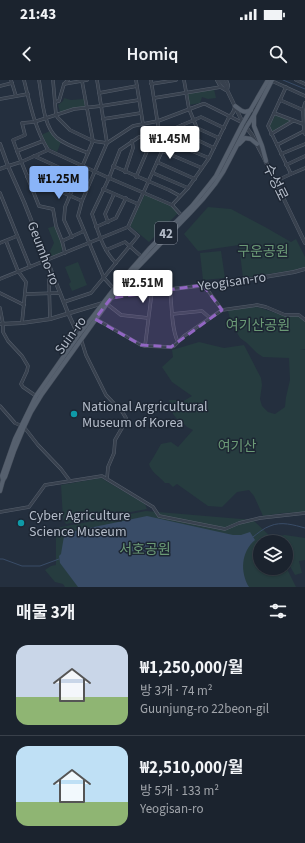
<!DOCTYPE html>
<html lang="ko">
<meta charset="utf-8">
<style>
:root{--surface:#1b232e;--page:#242b36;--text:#f1f3f6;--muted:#a0a4aa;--line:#39404a;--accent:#8ab4f8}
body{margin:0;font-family:"Source Sans 3","Noto Sans KR",sans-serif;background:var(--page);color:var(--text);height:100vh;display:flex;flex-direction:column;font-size:15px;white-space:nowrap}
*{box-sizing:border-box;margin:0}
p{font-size:13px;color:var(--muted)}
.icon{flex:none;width:22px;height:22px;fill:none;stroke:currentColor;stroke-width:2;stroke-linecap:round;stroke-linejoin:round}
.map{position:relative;height:507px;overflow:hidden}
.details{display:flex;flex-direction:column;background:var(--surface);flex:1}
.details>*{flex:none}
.tools{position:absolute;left:253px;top:455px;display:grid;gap:8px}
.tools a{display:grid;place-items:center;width:40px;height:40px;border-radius:50%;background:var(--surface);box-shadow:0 1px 3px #0004,0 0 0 1px var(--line);font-size:20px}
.price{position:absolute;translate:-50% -34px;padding:0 9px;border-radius:4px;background:#fff;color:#222;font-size:13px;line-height:26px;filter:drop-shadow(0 1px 2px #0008)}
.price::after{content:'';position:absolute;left:50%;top:24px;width:12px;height:9px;margin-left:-6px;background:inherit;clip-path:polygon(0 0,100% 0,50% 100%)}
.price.current{background:var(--accent);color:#111}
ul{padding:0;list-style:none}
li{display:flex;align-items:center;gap:12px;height:100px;padding:0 16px}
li+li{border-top:1px solid var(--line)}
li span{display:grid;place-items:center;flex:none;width:112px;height:80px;border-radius:12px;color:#555}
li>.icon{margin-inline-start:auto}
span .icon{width:48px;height:48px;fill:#fffc;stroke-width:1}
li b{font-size:17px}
h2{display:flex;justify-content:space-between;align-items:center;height:48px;padding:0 16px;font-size:17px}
.status{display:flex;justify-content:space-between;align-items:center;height:28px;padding:0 20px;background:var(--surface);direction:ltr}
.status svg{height:11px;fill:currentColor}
header{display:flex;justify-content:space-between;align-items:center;height:52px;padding:0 16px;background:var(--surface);font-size:18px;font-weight:600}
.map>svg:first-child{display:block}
</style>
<div class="status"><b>21:43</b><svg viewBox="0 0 49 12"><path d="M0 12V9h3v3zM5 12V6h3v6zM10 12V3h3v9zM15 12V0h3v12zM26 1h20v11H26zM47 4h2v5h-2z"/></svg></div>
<header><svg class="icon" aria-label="back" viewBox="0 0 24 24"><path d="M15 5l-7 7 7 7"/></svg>Homiq<svg class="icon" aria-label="search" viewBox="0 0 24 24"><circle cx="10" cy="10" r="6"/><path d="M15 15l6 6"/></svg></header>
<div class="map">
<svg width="305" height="507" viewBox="0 0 305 507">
<rect width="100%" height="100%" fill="#242f3e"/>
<g fill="#263c3f">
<path d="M214,9L216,18L208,19L202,17L200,23L189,25L186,14Z"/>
<path d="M64,18L71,20L84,19L86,27L60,32L58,25L63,21Z"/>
<path d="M276,34L291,41L272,52L269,46Z"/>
<path d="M182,46L186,56L190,58L186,67L178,63L172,51Z"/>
<path d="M50,51L55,58L61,62L57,72L49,68L41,55Z"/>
<path d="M145,114L171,126L178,133L149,162L130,146Z"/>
<path d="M208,127L231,129L265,147L291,162L296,159L305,177V187L294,190L243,198L239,165L198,171L184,154Z"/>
<path d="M55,146L63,166L61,173L53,177L49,173L54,163L48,148Z"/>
<path d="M221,171L225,198L203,200L200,173Z"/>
<path d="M78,182L87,205L72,211L69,204L71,202L65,187Z"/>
<path d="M257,227L285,236H299L305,241V269L300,270H305V432L283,433L263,436L254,416L249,410L237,412L222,427L208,426L177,404L173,407L169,403H165C159,396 151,392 149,384L153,378L161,364L171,362L178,367L193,350L187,347L183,343L181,344L173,334L169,320H176L182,322L192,316L172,302L162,287L173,277L172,270L199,262L224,268L244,265L261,298L262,305L260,319L262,326L268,332L275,334L285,327L286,317L290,300L289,278L263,277L257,273L247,263L240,258L231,242L228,231L232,230Z"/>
<path d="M101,398L145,424L147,429L66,444L63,439L61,405Z"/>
<path d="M146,431L253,440L272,458L273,462H260V488H286V487L296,507H65L63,504L55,502L45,490L51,486L56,485V448Z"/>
<path d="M285,455L305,458V480L299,481L302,493L295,495L286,479V462H276L275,459L279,456Z"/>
</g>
<path fill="#394c67" d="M147,436L233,455H241L250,452L255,460C241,472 240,492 249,507H78L60,483L59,476L61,474L64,456L65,453Z"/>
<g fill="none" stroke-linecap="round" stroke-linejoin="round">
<g stroke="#394c67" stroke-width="1">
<path d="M283,0L305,9"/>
<path d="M253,457C258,453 264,448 270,446C281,441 294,445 305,448"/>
<path d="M0,479H3L22,486H40L59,479"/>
</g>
<g stroke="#565f6c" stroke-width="3.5">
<g id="minor">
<path d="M11,0L16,16"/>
<path d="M24,0C30,25 35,48 48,70"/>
<path d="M39,0C42,17 43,46 57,58C66,65 78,69 88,73"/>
<path d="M53,0L56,35L58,38L70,50L93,61L107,63"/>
<path d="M97,0L107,63"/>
<path d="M136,0L143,44"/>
<path d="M184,0L189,29L197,48L219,58"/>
<path d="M296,0L305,4"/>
<path d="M272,1L305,16"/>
<path d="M64,4L87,0"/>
<path d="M151,4L176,0"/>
<path d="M0,6L12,3"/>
<path d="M286,7L268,46L291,94L305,88"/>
<path d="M99,13L137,6"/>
<path d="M154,18L221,7"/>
<path d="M0,19L28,14"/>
<path d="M280,20L303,30"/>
<path d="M55,22L59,21L64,4L68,0"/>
<path d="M305,23L303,30L304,51L305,54"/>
<path d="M274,33L303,44"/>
<path d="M103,39L141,33"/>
<path d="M182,45L187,55L214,68"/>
<path d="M171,50L177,63L187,69L209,78"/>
<path d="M271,54L293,41"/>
<path d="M277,65L304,51"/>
<path d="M17,71L43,61"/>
<path d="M162,71L202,88"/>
<path d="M281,74L305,64"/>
<path d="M34,76L78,96"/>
<path d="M157,82L195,99"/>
<path d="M286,85L305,76"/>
<path d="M8,86L21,82L48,70L109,98L172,125L182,136"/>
<path d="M113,86L169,110L180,116"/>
<path d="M125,92L133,68L132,61"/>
<path d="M153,93L188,108"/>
<path d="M27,97L40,91L73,105"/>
<path d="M136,97L148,69L146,55"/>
<path d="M276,101L291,94"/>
<path d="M31,107L41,103L82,121"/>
<path d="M103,109L138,124"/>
<path d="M0,113L30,187"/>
<path d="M172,125L188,108L209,78L229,37"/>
<path d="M108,142L105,134L114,114"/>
<path d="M96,147L116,138L126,118"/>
<path d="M72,157L64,140L65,127L93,61L82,1"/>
<path d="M6,161L18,191L26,202L22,243"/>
<path d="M62,161L84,151"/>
<path d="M0,163L17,156"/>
<path d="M106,170L125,162L142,177"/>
<path d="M65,173L62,161L56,146L53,129L39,126L17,71L13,60L25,55L22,43L34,42L74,29L101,26L139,20"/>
<path d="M116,183C103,171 98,151 92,134L109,98L120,70L139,57L168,51L201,37L224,48"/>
<path d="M0,199L128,147L162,71L151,0"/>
<path d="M204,205L222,230L257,225L266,227L285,235H299L305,240"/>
<path d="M114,209L104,198L78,136L82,121L107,63L133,46L158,41L203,24H205L243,43"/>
<path d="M170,209C172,224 171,249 178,262"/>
<path d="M0,213L24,225"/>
<path d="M25,214L60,213"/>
<path d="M64,222L91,213L138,156L128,147"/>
<path d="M107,224L121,235L148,238"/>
<path d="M0,228L3,244V252L8,261L22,276L28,286L27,291L21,304L23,307L36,316"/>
<path d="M172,234L202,231L210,238"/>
<path d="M50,239L49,200L52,194"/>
<path d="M96,239L141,265L145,266L171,267L174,266L184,256L222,230"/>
<path d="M81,259L86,275L106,315L123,333L126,338L122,348L115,360L114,373L108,387L107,399"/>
<path d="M145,266L152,211"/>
<path d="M0,326L15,343L24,347L38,365L61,389L70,401"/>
<path d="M0,432L29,427L45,405L102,396L153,427L159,436L225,449L239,443L260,438L305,433"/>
</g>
</g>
<g stroke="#565f6c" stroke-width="4">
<g id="tertiary">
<path d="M217,0L221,7L226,10"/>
<path d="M220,0L224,5"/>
<path d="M223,0L227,10L243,43L252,55L263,76L305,163"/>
<path d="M226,0L228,5L227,10"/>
<path d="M229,37C233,34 234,32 235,27"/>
<path d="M0,64L8,86L24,122L68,233L79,257"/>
<path d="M0,89L8,86"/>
<path d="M116,212L121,215L241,201L294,192L305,189"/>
<path d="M111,218L124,214L121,211L120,207"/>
<path d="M0,244L22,243L50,239L103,223"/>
</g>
</g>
<g stroke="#414a57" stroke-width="5">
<g id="primary">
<path d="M235,26C241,30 243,34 251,30"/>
<path d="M254,36V46L262,66L266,81"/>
<path d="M239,64L245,58L251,59L257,64"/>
<path d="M3,400L2,396L15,359L36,316L78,256L114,209L150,168L192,126L209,105L216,96L243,43L268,0"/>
<path d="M0,411L3,400L5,397L14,371L24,347L31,332L42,314L111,218L136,189L190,133L203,119L215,104L223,92L247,46L254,35L272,0"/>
</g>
</g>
<use href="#minor" stroke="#38414e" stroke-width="2.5"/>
<use href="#tertiary" stroke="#38414e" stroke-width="3"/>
<use href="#primary" stroke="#56606e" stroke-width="4"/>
</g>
<path fill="#9266c3" fill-opacity="0.2" stroke="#9266c3" stroke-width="3" stroke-dasharray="8 5" stroke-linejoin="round" d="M203,205L222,230L171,267L141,265L95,239L111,218Z"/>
<g fill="#0f9aa8" stroke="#1d2633" stroke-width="1.5">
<circle cx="74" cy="334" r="4"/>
<circle cx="21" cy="443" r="4"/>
</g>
<g text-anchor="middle" stroke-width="3" stroke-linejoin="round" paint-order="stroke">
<rect fill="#1d2633" stroke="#878f9c" stroke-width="1" x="155" y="142" width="22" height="22" rx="3"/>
<g font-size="13" font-weight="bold" fill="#b4bcc9">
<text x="166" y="158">42</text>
</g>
<g font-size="14" fill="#b4bcc9" stroke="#1d2633">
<text transform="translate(276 102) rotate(64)" y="5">수성로</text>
<text transform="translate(44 173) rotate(69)" y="5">Geumho-ro</text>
<text transform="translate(232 201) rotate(-8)" y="5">Yeogisan-ro</text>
<text transform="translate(70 255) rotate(-54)" y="5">Suin-ro</text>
</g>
<g font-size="14" fill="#6b9a76" stroke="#1d2633">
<text x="263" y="176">구운공원</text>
<text x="258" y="250">여기산공원</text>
<text x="237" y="371">여기산</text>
<text x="145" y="474">서호공원</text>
</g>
<g font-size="14" fill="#b4bcc9" stroke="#1d2633" text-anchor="start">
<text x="82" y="331">National Argricultural<tspan x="82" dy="16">Museum of Korea</tspan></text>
<text x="29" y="440">Cyber Agriculture<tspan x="29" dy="16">Science Museum</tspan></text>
</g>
</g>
</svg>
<div class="tools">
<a><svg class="icon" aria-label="layers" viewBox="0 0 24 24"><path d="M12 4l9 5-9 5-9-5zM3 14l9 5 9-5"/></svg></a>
</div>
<b class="price" style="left:170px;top:80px">₩1.45M</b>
<b class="price current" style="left:59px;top:120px">₩1.25M</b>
<b class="price" style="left:143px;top:224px">₩2.51M</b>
</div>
<section class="details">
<h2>매물 3개<svg class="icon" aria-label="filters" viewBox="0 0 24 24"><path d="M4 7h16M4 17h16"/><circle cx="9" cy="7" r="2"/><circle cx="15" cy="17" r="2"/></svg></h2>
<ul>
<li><span style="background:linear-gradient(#c9d6e8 65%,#8fb573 0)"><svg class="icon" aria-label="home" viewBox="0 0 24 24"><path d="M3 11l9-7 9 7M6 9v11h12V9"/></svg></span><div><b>₩1,250,000/월</b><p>방 3개 · 74 m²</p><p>Guunjung-ro 22beon-gil</p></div></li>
<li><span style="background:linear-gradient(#bfe0f5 70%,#8fb573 0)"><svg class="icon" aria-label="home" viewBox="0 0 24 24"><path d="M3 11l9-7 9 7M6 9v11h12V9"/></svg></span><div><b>₩2,510,000/월</b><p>방 5개 · 133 m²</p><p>Yeogisan-ro</p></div></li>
</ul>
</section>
